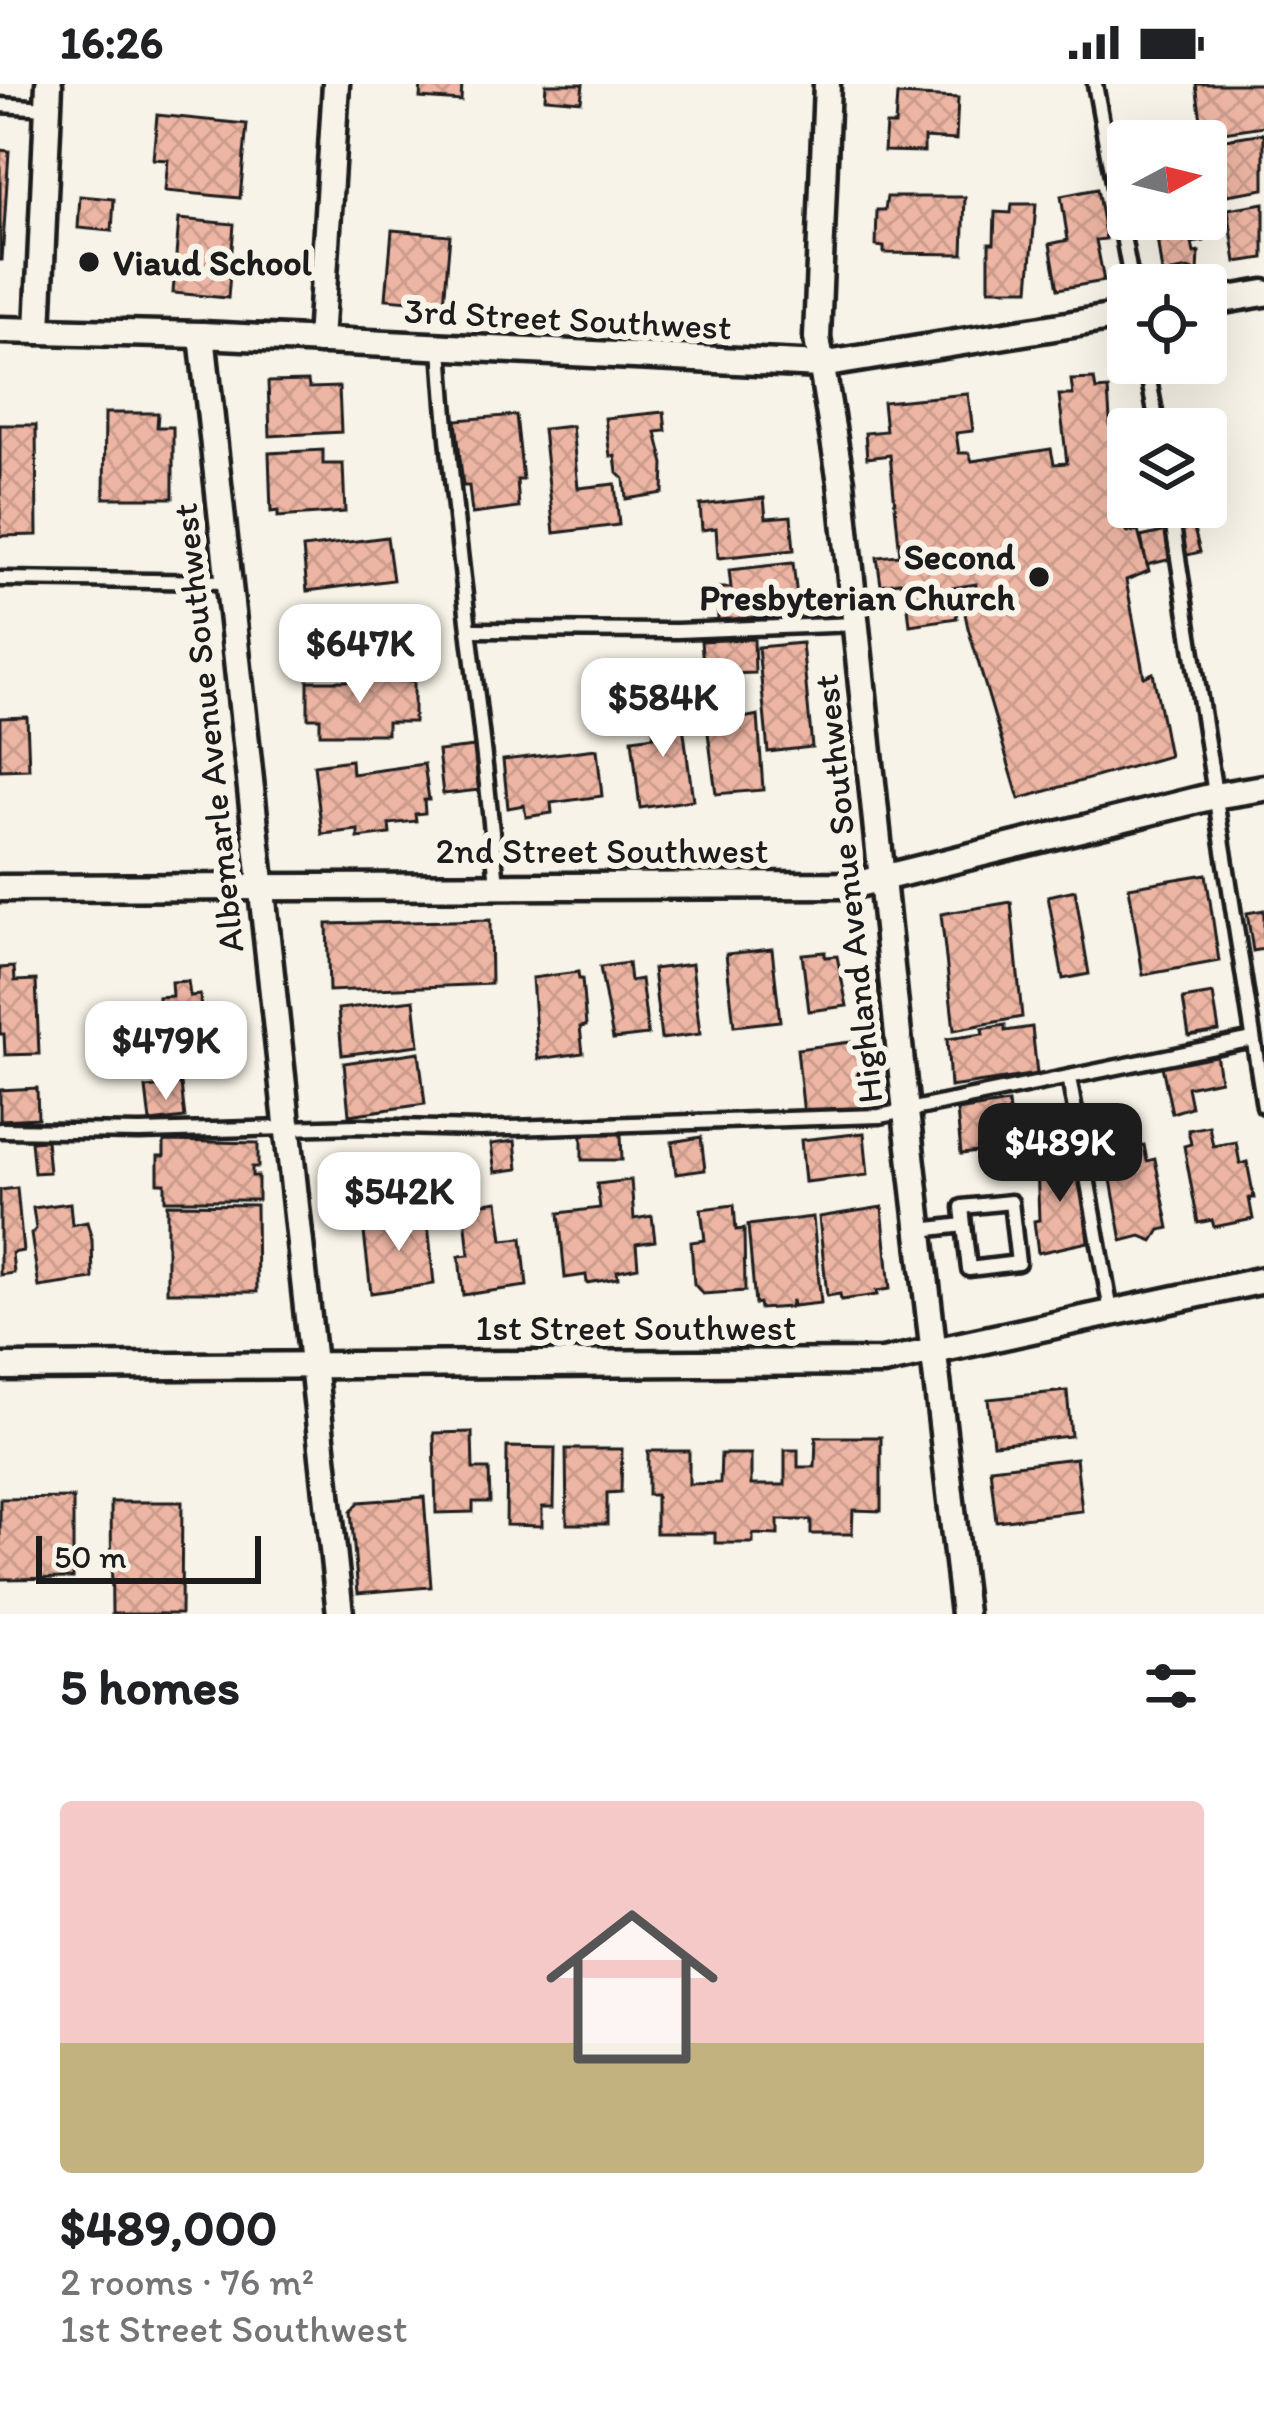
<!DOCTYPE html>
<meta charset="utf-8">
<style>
:root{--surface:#fff;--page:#f6f6f6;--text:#202124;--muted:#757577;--accent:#1c1c1c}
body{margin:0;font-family:Itim,sans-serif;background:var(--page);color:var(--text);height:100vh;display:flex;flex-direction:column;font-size:45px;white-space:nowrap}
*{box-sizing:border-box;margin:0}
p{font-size:39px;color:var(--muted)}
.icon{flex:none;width:66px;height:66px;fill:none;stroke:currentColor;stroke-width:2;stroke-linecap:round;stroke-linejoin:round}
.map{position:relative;height:1530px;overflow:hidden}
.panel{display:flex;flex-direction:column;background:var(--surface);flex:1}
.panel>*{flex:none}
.needle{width:78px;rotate:83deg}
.tools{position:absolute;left:1107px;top:36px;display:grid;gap:24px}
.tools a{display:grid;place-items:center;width:120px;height:120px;border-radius:12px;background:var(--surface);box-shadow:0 12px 48px #0002;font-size:60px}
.scale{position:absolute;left:36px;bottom:30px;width:225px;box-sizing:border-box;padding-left:12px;border:6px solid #1c1c1c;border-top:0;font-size:33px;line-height:42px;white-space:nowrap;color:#1c1c1c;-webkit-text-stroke:9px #f7f3e8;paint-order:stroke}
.price{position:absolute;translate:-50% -102px;padding:0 27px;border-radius:24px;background:#fff;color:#222;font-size:39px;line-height:78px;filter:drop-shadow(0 3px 6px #0008)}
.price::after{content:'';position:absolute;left:50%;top:72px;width:36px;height:27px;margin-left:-18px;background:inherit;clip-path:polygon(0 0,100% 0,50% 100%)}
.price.selected{background:var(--accent);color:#fff}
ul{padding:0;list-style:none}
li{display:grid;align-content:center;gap:24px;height:636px;padding:0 60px}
li span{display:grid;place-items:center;height:372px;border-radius:12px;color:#555}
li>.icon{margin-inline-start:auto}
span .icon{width:216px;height:216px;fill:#fffc;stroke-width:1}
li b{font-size:51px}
h2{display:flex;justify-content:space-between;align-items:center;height:144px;padding:0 60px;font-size:51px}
.status{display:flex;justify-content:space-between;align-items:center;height:84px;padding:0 60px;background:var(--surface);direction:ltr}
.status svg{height:33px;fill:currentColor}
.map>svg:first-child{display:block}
</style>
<div class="status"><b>16:26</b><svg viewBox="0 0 49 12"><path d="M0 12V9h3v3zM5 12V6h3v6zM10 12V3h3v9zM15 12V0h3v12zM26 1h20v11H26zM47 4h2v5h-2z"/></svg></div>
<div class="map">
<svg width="1264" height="1530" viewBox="0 0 1264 1530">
<defs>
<pattern id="building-cross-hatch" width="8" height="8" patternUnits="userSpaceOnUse" patternTransform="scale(3)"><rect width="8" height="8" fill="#edb5a3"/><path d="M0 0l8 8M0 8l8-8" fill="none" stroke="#cb9b8c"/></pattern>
</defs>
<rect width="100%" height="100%" fill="#f7f3e8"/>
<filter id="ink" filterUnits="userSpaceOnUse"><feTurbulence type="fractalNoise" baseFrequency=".00833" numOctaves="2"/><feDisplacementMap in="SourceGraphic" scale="24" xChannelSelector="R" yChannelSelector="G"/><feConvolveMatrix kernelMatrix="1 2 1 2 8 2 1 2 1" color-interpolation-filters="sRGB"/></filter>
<g filter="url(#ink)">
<g fill="url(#building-cross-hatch)" stroke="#1c1c1c" stroke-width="3">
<path d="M421,0H462L461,17L420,14Z"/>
<path d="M546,0H583L581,17L545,14Z"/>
<path d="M1196,0H1264V42L1203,51Z"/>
<path d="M897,11L958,14L956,56L924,54V68L884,67L886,41H895Z"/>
<path d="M157,31L247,40L240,114L165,107L168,76L153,75Z"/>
<path d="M1264,49V105L1227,111L1219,56Z"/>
<path d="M0,66L9,67L2,176H0Z"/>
<path d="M1097,105L1106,155L1096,156L1104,197L1058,205L1050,160L1068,156L1061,112Z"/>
<path d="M80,112L114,115L112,147L78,144Z"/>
<path d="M887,113H965L963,170L884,169V163L876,162L877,126H885Z"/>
<path d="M1264,119V174L1236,178L1228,125Z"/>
<path d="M1012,120H1036L1029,205H989V159H994L995,128L1011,129Z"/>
<path d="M179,135L234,140L228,214L173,209Z"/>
<path d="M1165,135H1201L1204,157L1192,159L1194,169L1199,168L1198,189L1188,185L1172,188L1173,193L1168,194L1162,189L1155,140L1166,139Z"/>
<path d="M392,146L450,151L444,220L386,215Z"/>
<path d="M1094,295L1096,306L1108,305L1113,383L1123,380L1127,448L1138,447L1149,487L1126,496L1144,593L1153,589L1169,672L1019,715L968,544L961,511L976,509V500L952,504L957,534L910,541L905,497L881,501L877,473L900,471L890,371L867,374L865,349L886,347L883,318L968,310L973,347L956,349L959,369H969L972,377L1051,365L1054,380L1067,379L1059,311H1073L1071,296Z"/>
<path d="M308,297L309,304L339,303L341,348L270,352L268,298Z"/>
<path d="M664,328L666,347L656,348L664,380L663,409L626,415L624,395L617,388L615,372H610L605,334Z"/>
<path d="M105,329H158L157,343H173V414H104Z"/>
<path d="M516,331L523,396H517L519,424L472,430L469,402H463L456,336Z"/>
<path d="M0,341H36L37,451L0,452Z"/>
<path d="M572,342L578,404L615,400L619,441L554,449L543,345Z"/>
<path d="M323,366V380H343L345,428L278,433V427L271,428L269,369Z"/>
<path d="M764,414L766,434L791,432L794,466L718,474L716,444L702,446L700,421Z"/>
<path d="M1193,441L1200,468L1147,481L1141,453Z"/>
<path d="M387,453L393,496L307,507L303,464Z"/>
<path d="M793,479L799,530L718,536L717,504H731L729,486Z"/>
<path d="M754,555L755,589L726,590L710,587L709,581H703L701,557Z"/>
<path d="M802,559L812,663L768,668L758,563Z"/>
<path d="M308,597H414V638H387V650H320V634H308Z"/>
<path d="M680,619L693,716L640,724L632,655L654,652L650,624Z"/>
<path d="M758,631L763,706L716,710L707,641Z"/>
<path d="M27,633L29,685L0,686V634Z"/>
<path d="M475,663L480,706L443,710L438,667Z"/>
<path d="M597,665L602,712L551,719L552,729L526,733L524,721L508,724L503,676Z"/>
<path d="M351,676L352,690L424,680L429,716H424L425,729L415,730L416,737L389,740L390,750L358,754V746L322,750L314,681Z"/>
<path d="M1206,790L1219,877L1143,891L1129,803Z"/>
<path d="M1075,806L1089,890L1063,895L1048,812Z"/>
<path d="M1011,818L1022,933L954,946L941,830Z"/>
<path d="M1264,826V865L1253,867L1247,829Z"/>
<path d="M490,836L491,900L329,907L327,840Z"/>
<path d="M772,865L780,937L734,942L726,870Z"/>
<path d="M825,868V873L837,872L847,922L809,927L802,870Z"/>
<path d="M628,879L630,897L641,895L648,951L613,955L600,883Z"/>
<path d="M692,880L700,950L661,955L653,885Z"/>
<path d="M14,883L15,897L36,896L39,970L5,971L4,950H0V884Z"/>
<path d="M578,888L579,895H582L586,942L580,943L583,969L538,975L532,894Z"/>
<path d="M188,897L190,912L200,911L203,970L160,972L158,913L172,912L171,898Z"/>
<path d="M1213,910L1219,947L1189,952L1183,915Z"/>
<path d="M414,916L419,961L342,971L338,925Z"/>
<path d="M1005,941V947L1032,943L1037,990L950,1003L947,955L983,950L982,945Z"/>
<path d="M858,957L865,1024L804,1031L797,965Z"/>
<path d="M419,968L425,1020L349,1031L344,979Z"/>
<path d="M1216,969L1220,996L1187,1003L1191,1023L1172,1029L1162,982Z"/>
<path d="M181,1000L185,1034L150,1038L146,1004Z"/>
<path d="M37,1004L38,1034L0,1036V1006Z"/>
<path d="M1008,1019L1013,1064L961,1070L957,1027Z"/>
<path d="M1209,1042L1213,1062L1236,1058L1240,1080L1247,1078L1254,1114H1249L1253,1135L1214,1143L1212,1136L1198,1139L1184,1062L1191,1060L1188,1046Z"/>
<path d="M864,1049L868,1091L805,1098L801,1056Z"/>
<path d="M582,1050H621L622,1076H582Z"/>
<path d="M701,1053L705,1086L676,1090L672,1058Z"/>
<path d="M46,1056L49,1088L34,1089L31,1057Z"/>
<path d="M164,1057L258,1059V1083H252V1092H258V1116H165V1099H158V1072H164Z"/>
<path d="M515,1057L518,1085L495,1088L491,1060Z"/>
<path d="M1144,1061L1147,1077L1155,1075L1169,1144L1160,1146L1153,1157L1141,1152L1122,1157L1110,1090L1137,1083L1132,1064Z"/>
<path d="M1078,1071L1088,1158L1038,1169L1034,1137L1039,1136L1037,1080Z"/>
<path d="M631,1096L634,1135L652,1132L655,1157L636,1160L638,1183L617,1187L618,1194L587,1199L586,1191L565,1194L559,1129L600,1124L597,1100Z"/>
<path d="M17,1104L23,1167L12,1169L14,1189L0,1191V1106Z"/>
<path d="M498,1117L503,1156L522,1154L527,1202L463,1211L459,1172L469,1171L464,1122Z"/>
<path d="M70,1119L72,1141L87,1138L92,1156L93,1195L39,1203L31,1150L36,1145L33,1124Z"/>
<path d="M167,1120L256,1121L257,1208H167Z"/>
<path d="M734,1121L736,1146L744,1145L745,1207L703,1210L694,1200L691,1158L705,1156L701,1125Z"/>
<path d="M882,1123L890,1205L876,1207L877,1211L841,1216L840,1210L827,1212L819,1133Z"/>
<path d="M427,1130L434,1200L371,1209L363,1140Z"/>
<path d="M813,1133L821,1219L793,1222L792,1216L790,1223L760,1225L759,1219L755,1220L748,1141Z"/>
<path d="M1067,1307L1071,1352L993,1360L988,1315Z"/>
<path d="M472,1348L473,1385H489L490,1418H473V1428L436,1429L434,1349Z"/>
<path d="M816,1353H881V1427L853,1426L852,1450H811V1436H778V1451L753,1450V1459H715V1449H656V1411H648V1367H689V1400L720,1399L721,1370H751V1401H785V1366H798V1383H815Z"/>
<path d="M507,1363L555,1364L554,1423H542V1442L506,1441Z"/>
<path d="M566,1365H622L621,1408L607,1409V1440H567Z"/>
<path d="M1076,1374L1082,1427L996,1437L990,1384Z"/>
<path d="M424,1413L431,1503L358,1509L351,1428L359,1418Z"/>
<path d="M73,1414V1494L0,1495V1415Z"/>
<path d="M111,1418H182L181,1530H112Z"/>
</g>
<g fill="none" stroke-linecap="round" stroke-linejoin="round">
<g stroke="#1c1c1c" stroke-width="21">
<g id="service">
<path d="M1095,0L1132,201"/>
<path d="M0,21L48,24"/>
<path d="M441,263C452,443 482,622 497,802"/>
<path d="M1146,279L1158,345"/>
<path d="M1170,423L1264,1022"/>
<path d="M0,495L228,498"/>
<path d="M471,546L677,547L856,540"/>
<path d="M1069,993L1111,1227"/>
<path d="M0,1046L140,1048L358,1042L479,1045L880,1032L1253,955"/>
<path d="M921,1146L964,1141L969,1185L1018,1179L1011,1118L962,1123L964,1141"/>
</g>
</g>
<g stroke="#1c1c1c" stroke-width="33">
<g id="minor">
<path d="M827,0L817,254L841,398L906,1028L964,1530"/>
<path d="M1206,219L1264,209"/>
<path d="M0,246L202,251L821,281L1128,231"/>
<path d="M38,247L49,0"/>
<path d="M202,251L340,1530"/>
<path d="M320,257L336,0"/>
<path d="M0,804L854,801L1214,712L1264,704"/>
<path d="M0,1283L883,1278L1264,1196"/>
</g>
</g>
<use href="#service" stroke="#f7f3e8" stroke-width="12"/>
<use href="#minor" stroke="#f7f3e8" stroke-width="24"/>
</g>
</g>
<g fill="#1c1c1c" stroke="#f7f3e8" stroke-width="4.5">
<circle cx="89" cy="178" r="12"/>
<circle cx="1039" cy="493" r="12"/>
</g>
<g text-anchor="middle" stroke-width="12" stroke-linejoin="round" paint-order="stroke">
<g font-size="36" font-weight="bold" fill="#1c1c1c" stroke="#f7f3e8" text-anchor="start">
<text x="113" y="191">Viaud School</text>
<text x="1015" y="485" text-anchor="end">Second<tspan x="1015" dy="41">Presbyterian Church</tspan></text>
</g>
<g font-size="36" fill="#1c1c1c" stroke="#f7f3e8">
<text transform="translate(568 234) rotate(3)" y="13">3rd Street Southwest</text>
<text transform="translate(207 644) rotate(-96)" y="13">Albemarle Avenue Southwest</text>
<text x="602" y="779">2nd Street Southwest</text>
<text transform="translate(847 805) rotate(-96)" y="13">Highland Avenue Southwest</text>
<text x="636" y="1256">1st Street Southwest</text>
</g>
</g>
</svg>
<div class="tools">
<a><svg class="needle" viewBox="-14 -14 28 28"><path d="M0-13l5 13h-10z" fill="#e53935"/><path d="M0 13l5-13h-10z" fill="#757577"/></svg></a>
<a><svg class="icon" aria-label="locate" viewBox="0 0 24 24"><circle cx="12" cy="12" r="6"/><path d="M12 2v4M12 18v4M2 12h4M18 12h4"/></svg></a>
<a><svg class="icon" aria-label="layers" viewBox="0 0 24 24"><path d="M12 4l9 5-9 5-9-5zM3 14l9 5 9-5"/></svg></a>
</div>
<div class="scale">50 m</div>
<b class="price" style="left:360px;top:622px">$647K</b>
<b class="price" style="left:663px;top:676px">$584K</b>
<b class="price" style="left:166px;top:1019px">$479K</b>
<b class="price selected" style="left:1060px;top:1121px">$489K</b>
<b class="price" style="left:399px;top:1170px">$542K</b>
</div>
<section class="panel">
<h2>5 homes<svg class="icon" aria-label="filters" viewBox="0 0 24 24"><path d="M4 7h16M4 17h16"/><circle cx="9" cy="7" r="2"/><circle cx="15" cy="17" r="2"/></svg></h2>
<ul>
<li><span style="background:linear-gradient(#f6c9c9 65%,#c2b280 0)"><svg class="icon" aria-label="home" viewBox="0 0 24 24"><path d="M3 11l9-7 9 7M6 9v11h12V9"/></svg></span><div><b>$489,000</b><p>2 rooms · 76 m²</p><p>1st Street Southwest</p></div></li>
</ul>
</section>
